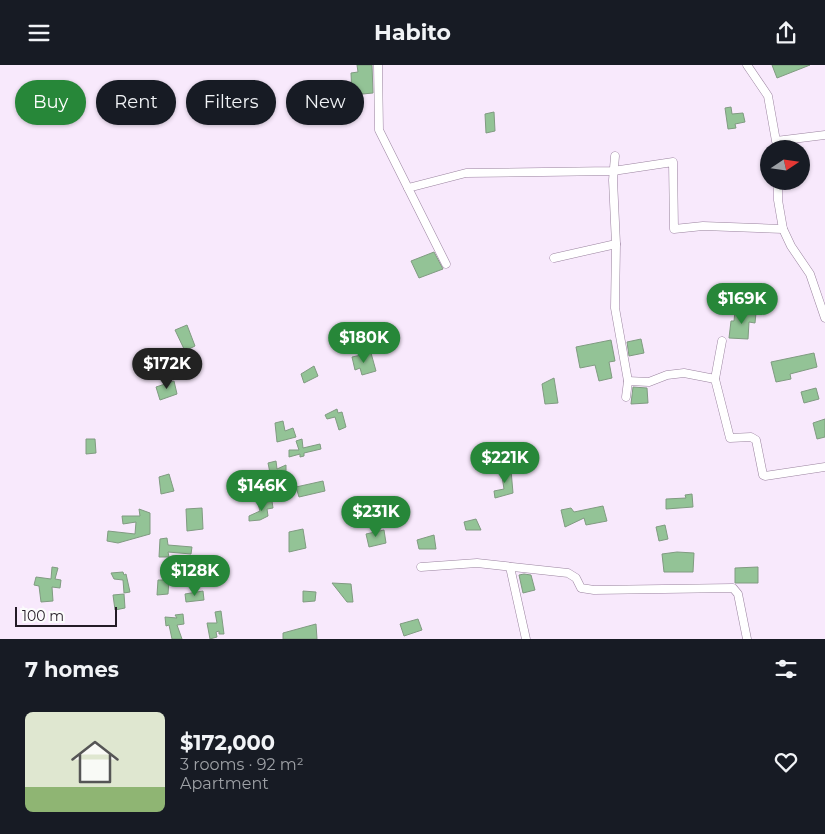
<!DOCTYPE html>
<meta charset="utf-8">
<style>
:root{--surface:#171b24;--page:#242831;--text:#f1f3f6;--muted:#9ea1a6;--accent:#278739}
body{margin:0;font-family:Montserrat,sans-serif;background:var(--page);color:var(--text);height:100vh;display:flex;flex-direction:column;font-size:19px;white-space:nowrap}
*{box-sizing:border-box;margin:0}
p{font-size:16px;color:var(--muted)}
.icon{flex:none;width:28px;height:28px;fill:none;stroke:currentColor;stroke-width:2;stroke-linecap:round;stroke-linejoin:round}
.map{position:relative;height:574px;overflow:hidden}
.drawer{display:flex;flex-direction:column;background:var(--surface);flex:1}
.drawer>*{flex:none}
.guide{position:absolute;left:15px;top:15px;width:500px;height:45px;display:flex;gap:10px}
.needle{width:32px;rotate:77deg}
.controls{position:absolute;left:760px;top:75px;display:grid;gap:10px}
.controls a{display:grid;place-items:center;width:50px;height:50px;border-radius:50%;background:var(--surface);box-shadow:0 1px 4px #0004;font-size:25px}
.scale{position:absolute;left:15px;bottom:12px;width:102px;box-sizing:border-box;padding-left:5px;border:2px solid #241b26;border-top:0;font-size:14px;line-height:18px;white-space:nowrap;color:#241b26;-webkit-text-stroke:4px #fcfcfc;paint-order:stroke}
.price{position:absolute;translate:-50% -42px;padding:0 11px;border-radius:18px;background:var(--accent);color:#fff;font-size:16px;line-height:32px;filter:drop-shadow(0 1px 2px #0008)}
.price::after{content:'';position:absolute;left:50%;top:30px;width:15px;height:11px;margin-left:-8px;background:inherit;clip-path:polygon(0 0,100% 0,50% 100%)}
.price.active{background:#222;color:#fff}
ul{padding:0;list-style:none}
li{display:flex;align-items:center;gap:15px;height:125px;padding:0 25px}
li span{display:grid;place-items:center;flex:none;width:140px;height:100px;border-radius:8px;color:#555}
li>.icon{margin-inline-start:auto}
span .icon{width:60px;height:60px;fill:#fffc;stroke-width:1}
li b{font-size:21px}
h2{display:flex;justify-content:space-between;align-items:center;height:60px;padding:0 25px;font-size:21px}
.pill{padding:0 18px;border-radius:22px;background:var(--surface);box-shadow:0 1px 4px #0004;font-size:18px;line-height:45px}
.pill.active{background:var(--accent);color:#fff}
header{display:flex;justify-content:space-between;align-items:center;height:65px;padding:0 25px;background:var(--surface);font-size:22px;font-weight:700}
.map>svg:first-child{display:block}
</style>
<header><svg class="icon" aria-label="menu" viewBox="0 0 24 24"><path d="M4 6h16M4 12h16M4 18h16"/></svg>Habito<svg class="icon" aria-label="share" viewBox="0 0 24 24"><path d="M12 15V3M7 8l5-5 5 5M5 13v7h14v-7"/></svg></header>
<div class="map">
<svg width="825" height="574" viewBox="0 0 825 574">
<rect width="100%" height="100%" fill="#f8e9fc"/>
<g fill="#93c396" stroke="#809b81">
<path d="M357,0H372L373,28L352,30L351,8L358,7Z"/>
<path d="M772,0H810L777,13Z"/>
<path d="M731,42L732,49L743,48L745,57L735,59L736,63L728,64L725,43Z"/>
<path d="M494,47L495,66L486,68L485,49Z"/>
<path d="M434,187L443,204L419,213L411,196Z"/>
<path d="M735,246L756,248L755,258L749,257L748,274L729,273L731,256H734Z"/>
<path d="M187,260L195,281L185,286L175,265Z"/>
<path d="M641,274L644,288L629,291L627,277Z"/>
<path d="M611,275L615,296L609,297L612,313L599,316L595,300L580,303L576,282Z"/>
<path d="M371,288L376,306L362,310L360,303L355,305L352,292Z"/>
<path d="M814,288L817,302L790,309L791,314L776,317L771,297Z"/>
<path d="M314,301L318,311L304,318L301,309Z"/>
<path d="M554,313L558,338L545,339L542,319Z"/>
<path d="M174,316L177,329L160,335L156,322Z"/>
<path d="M633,322L647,323L648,338L631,339Z"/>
<path d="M816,323L819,334L804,338L801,327Z"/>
<path d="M337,344L338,348L342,347L346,362L339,365L335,352L327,354L325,350Z"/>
<path d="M825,354V372L817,374L813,358Z"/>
<path d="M283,356L285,366L293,363L296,372L277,377L275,358Z"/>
<path d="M86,374H95L96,388L86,389Z"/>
<path d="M302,374L303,383L320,379L321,384L304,388V391L300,392V389L289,392V385H299L296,376Z"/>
<path d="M510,381L512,394L499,397L497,383Z"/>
<path d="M276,396L277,404L286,400V407L283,408L286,422L277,423V426L268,428L267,419L272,418L268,398Z"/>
<path d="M501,405H511L513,428L495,433L494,426L504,424Z"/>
<path d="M169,409L174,426L161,429L159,412Z"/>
<path d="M323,416L325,426L299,432L296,422Z"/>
<path d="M692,429L693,442L666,444V434L686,433L685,430Z"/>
<path d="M272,436L273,443L267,444L268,451L260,455L249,456V451L260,446L258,439Z"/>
<path d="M603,441L607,456L586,460L584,453L565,462L561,445L571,443L574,447Z"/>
<path d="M202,443L203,464L187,466L186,444Z"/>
<path d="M139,444L150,448V469L118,478L107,476L108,466L135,469L136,457L123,459L122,451H140Z"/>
<path d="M476,454L481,465H466L464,457Z"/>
<path d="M665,460L668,474L659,476L656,462Z"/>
<path d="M303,464L306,483L289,487V467Z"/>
<path d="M384,465L386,478L369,482L366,469Z"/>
<path d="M434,470L436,484H419L417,475Z"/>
<path d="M167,473L168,480L192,482L191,489L168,487L169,492H159L160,474Z"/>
<path d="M677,487L694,488L693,507H664L662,489Z"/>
<path d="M52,502L58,503L55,514L61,515L60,523L52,522L53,536L41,537L39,521L34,520L36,512L51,514Z"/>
<path d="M758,502V518H735V503Z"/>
<path d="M123,507L124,510L126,509L130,527L124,528L123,515L114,514L111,508Z"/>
<path d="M524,509L531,510L535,525L523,528L519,510Z"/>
<path d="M158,515H169L168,529L157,530Z"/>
<path d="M332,518L351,519L353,537H347Z"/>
<path d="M203,526L204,535L186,537L185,529Z"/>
<path d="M303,526L316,527L315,536L303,537Z"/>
<path d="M124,529L125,543L115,545L113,530Z"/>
<path d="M221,546L224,569H219V566L216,567L217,572L210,574L207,558H217L215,547Z"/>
<path d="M183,549L184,559L177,560L182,574H172L169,560L166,561L165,552L177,553L175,550Z"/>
<path d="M418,554L422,565L404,571L400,559Z"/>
<path d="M316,559L317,574H283V568Z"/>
</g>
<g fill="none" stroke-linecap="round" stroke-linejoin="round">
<g stroke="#9a839f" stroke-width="9">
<g id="minor">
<path d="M378,0L379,65L408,123"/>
<path d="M747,0L768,31L776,76L825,70"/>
<path d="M615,91L613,115L616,179L615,243L628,316"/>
<path d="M778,116V135L783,164L791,181L810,209L825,253"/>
<path d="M554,193L616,179"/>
<path d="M446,199L408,123L466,108L613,106L673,97L674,164L703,161L783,164"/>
<path d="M722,276L715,314L730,373L751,372L756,375L763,410L765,411L825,402"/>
<path d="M626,332L628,316L649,317L667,310L684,308L715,314"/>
<path d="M421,502L477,498L568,508L576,513L581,523L594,525L733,523L738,529L747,574"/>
<path d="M510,502L526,574"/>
</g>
</g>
<use href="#minor" stroke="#fff" stroke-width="8"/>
</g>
</svg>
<div class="controls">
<a><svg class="needle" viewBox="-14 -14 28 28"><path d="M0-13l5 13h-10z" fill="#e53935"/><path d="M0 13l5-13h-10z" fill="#9ea1a6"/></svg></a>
</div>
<div class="scale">100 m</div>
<b class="price" style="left:742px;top:260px">$169K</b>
<b class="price" style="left:364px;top:299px">$180K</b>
<b class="price active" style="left:167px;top:325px">$172K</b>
<b class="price" style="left:505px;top:419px">$221K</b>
<b class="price" style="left:262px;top:447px">$146K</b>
<b class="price" style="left:376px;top:473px">$231K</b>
<b class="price" style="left:195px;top:532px">$128K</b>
<div class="guide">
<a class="pill active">Buy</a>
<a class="pill">Rent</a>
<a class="pill">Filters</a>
<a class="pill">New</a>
</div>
</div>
<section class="drawer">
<h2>7 homes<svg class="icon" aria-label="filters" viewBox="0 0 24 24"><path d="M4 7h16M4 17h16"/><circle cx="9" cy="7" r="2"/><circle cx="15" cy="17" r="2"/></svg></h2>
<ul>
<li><span style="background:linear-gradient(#dfe7d0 75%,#8fb573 0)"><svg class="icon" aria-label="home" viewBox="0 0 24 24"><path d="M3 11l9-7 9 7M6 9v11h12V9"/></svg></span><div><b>$172,000</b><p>3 rooms · 92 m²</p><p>Apartment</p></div><svg class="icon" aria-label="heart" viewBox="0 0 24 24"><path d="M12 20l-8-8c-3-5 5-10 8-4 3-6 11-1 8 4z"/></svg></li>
</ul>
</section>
